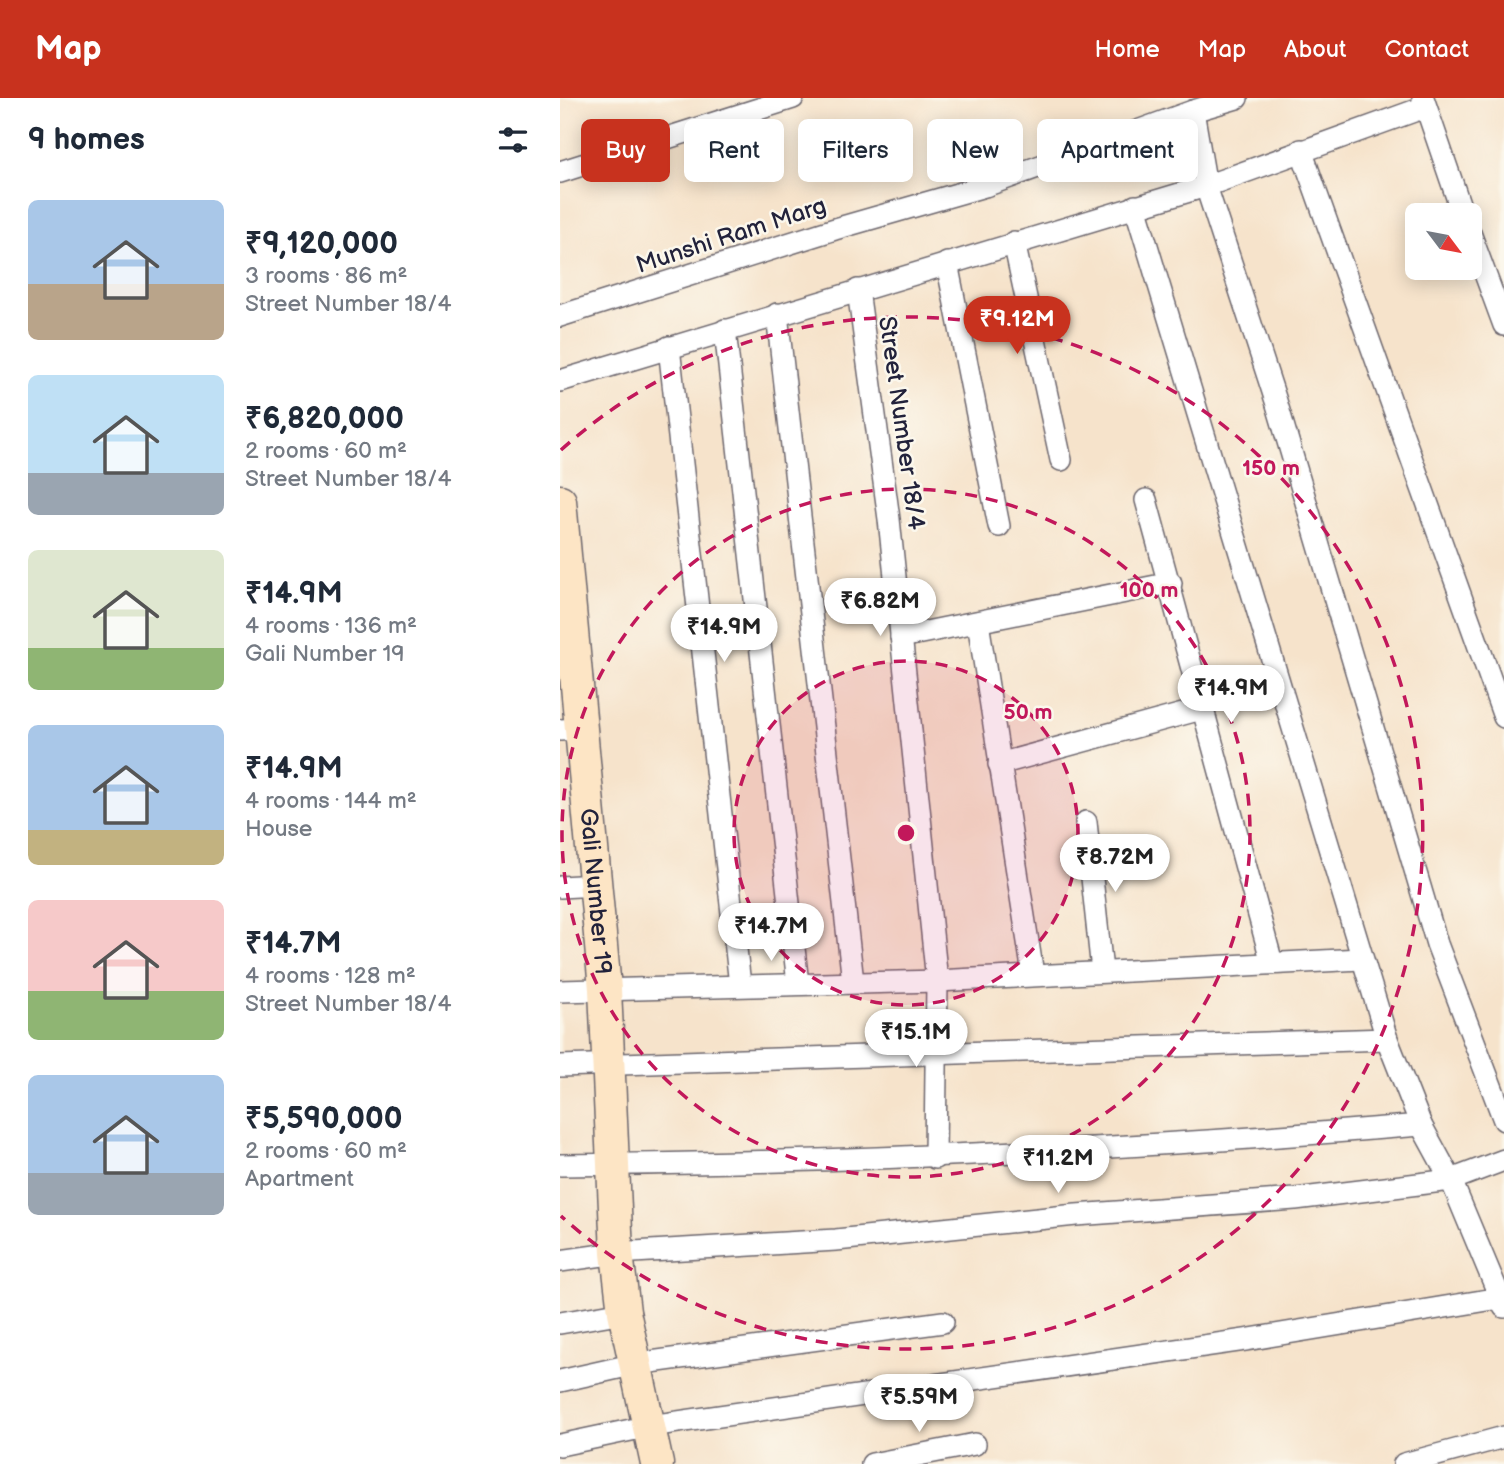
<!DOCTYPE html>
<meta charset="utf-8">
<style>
:root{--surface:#fff;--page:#f2f2f3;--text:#1f2937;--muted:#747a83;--accent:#c8321e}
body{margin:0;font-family:"Balsamiq Sans",sans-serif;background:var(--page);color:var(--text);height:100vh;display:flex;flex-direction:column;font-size:26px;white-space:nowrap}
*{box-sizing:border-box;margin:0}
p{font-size:23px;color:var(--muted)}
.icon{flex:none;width:38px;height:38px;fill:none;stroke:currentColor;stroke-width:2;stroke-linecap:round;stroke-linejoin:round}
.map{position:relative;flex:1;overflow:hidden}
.panel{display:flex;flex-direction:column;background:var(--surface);width:560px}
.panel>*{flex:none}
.hud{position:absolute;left:21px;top:21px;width:665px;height:63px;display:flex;gap:14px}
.needle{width:46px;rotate:122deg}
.buttons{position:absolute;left:845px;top:105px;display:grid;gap:14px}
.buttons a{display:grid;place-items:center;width:77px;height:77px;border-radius:10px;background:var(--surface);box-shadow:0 4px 18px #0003;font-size:35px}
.price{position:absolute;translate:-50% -60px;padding:0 16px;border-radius:24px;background:#fff;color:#222;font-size:23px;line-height:46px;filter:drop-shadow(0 2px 4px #0008)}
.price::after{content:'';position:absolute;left:50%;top:42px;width:21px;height:16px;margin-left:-10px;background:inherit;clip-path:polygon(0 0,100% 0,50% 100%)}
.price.selected{background:var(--accent);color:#fff}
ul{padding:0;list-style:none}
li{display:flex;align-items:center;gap:21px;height:175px;padding:0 28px}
li span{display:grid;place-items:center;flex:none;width:196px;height:140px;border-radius:10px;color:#555}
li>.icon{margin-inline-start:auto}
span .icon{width:84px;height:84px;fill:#fffc;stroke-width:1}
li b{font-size:30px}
h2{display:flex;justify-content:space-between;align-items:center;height:84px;padding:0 28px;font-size:30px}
.pill{padding:0 24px;border-radius:10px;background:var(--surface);box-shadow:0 4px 18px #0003;font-size:24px;line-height:63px}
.pill.selected{background:var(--accent);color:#fff}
header{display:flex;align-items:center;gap:42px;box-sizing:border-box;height:98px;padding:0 35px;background:var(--accent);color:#fff}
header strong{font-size:33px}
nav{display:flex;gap:38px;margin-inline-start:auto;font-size:24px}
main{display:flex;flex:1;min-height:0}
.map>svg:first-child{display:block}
</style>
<header>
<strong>Map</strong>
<nav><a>Home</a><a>Map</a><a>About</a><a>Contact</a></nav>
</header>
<main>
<section class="panel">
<h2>9 homes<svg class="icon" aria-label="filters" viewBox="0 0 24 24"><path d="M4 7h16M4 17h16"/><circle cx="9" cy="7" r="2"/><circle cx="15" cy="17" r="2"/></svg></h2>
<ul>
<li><span style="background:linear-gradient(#a9c7e8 60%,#b9a48a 0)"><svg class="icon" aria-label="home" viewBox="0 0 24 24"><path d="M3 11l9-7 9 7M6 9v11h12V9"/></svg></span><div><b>₹9,120,000</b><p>3 rooms · 86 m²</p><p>Street Number 18/4</p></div></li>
<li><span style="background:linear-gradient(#bfe0f5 70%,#9aa5b1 0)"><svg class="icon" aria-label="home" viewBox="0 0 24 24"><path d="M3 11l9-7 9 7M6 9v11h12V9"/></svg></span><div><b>₹6,820,000</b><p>2 rooms · 60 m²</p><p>Street Number 18/4</p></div></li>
<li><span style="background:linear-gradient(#dfe7d0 70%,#8fb573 0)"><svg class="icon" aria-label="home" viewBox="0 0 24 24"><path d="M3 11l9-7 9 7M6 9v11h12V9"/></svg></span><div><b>₹14.9M</b><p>4 rooms · 136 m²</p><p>Gali Number 19</p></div></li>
<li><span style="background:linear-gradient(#a9c7e8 75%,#c2b280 0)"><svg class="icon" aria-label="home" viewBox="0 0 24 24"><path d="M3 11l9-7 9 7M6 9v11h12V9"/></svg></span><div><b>₹14.9M</b><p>4 rooms · 144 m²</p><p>House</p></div></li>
<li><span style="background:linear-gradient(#f6c9c9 65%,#8fb573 0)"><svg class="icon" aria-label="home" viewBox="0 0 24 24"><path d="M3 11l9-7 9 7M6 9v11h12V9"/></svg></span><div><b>₹14.7M</b><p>4 rooms · 128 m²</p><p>Street Number 18/4</p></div></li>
<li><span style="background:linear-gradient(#a9c7e8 70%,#9aa5b1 0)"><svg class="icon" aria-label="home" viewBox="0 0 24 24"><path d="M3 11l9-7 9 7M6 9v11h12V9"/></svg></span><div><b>₹5,590,000</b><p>2 rooms · 60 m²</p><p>Apartment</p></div></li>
</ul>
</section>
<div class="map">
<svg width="944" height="1366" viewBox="0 0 944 1366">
<rect width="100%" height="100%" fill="#fbf7ec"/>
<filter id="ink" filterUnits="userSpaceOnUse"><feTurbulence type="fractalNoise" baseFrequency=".0143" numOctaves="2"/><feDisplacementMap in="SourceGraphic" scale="14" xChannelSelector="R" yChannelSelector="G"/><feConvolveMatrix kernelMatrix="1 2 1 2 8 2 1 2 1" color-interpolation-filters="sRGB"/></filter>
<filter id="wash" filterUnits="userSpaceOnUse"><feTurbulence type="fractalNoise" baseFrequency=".00686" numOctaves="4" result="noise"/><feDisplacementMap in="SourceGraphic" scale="28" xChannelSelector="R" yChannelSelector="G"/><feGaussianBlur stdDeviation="1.57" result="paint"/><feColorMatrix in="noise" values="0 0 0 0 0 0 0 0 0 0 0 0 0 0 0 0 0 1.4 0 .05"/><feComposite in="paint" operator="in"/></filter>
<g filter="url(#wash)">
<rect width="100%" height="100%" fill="#f6e3cb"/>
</g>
<g filter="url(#ink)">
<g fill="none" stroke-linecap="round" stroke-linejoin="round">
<g stroke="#6c666d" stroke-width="24">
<g id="street">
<path d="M863,0L903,117"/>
<path d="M633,13L646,88L716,303L877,846L944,1022"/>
<path d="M741,52L944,619"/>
<path d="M0,74L233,0"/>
<path d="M575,108L827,941L861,1027L891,1082L944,1209"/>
<path d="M910,135L944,227"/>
<path d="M454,144L501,362"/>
<path d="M387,165L439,428"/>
<path d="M298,192L329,421L377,883L375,1060"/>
<path d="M217,216L293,884"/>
<path d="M0,218L275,131L425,88L633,13L677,0"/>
<path d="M165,232L238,886"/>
<path d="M109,249L180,887"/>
<path d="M0,283L646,88L865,9"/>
<path d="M586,402L712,865"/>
<path d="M418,524L473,876"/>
<path d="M341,539L611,485"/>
<path d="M0,632L22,631"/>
<path d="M439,666L645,610"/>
<path d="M526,724L542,873"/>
<path d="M0,789L37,787"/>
<path d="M0,893L377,883L801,861"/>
<path d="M0,968L827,941"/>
<path d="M0,1067C288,1065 574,1051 861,1027"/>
<path d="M0,1163L57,1155L276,1142L516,1117L735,1101L891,1082L944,1062"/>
<path d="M0,1225L64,1214"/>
<path d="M0,1283L76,1266L383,1224"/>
<path d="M0,1347L90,1328L685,1242L940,1200"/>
<path d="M312,1366L415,1346"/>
<path d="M844,1366L944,1339"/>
</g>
</g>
<g stroke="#6c666d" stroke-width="35">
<g id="secondary">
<path id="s1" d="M0,403L45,891L57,1155L64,1214L97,1366"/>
</g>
</g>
<use href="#street" stroke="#fff" stroke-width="21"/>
<use href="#secondary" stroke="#fde5c5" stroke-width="32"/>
</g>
</g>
<circle cx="346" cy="735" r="172" fill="#c2185b" fill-opacity=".12"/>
<g fill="none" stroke="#c2185b" stroke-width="3.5" stroke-dasharray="12 9">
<circle cx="346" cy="735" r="172"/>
<circle cx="346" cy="735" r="344"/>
<path d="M1 352A516 516 0 1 1 1 1118"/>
</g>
<g text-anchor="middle" stroke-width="5" stroke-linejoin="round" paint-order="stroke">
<g font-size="24" fill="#22223b" stroke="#fbf7ec">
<text transform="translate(171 137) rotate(-18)" y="8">Munshi Ram Marg</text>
<text transform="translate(342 325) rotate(82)" y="8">Street Number 18/4</text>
<text dy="8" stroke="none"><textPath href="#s1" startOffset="392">Gali Number 19</textPath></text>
</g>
</g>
<circle cx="346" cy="735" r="10" fill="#c2185b" stroke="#fbf7ec" stroke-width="3.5"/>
<g font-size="21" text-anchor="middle" font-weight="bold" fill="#c2185b" stroke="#fbf7ec" stroke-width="5" stroke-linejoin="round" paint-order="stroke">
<text x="711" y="377">150 m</text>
<text x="589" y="499">100 m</text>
<text x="468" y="621">50 m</text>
</g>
</svg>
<div class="buttons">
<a><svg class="needle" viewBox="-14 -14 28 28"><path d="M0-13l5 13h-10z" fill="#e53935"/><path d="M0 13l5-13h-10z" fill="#747a83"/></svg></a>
</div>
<b class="price selected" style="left:457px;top:258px">₹9.12M</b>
<b class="price" style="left:320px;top:540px">₹6.82M</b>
<b class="price" style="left:164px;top:566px">₹14.9M</b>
<b class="price" style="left:671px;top:627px">₹14.9M</b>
<b class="price" style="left:555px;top:796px">₹8.72M</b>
<b class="price" style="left:211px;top:865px">₹14.7M</b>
<b class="price" style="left:356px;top:971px">₹15.1M</b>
<b class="price" style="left:498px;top:1097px">₹11.2M</b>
<b class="price" style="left:359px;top:1336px">₹5.59M</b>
<div class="hud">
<a class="pill selected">Buy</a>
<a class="pill">Rent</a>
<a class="pill">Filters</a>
<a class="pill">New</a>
<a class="pill">Apartment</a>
</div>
</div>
</main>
